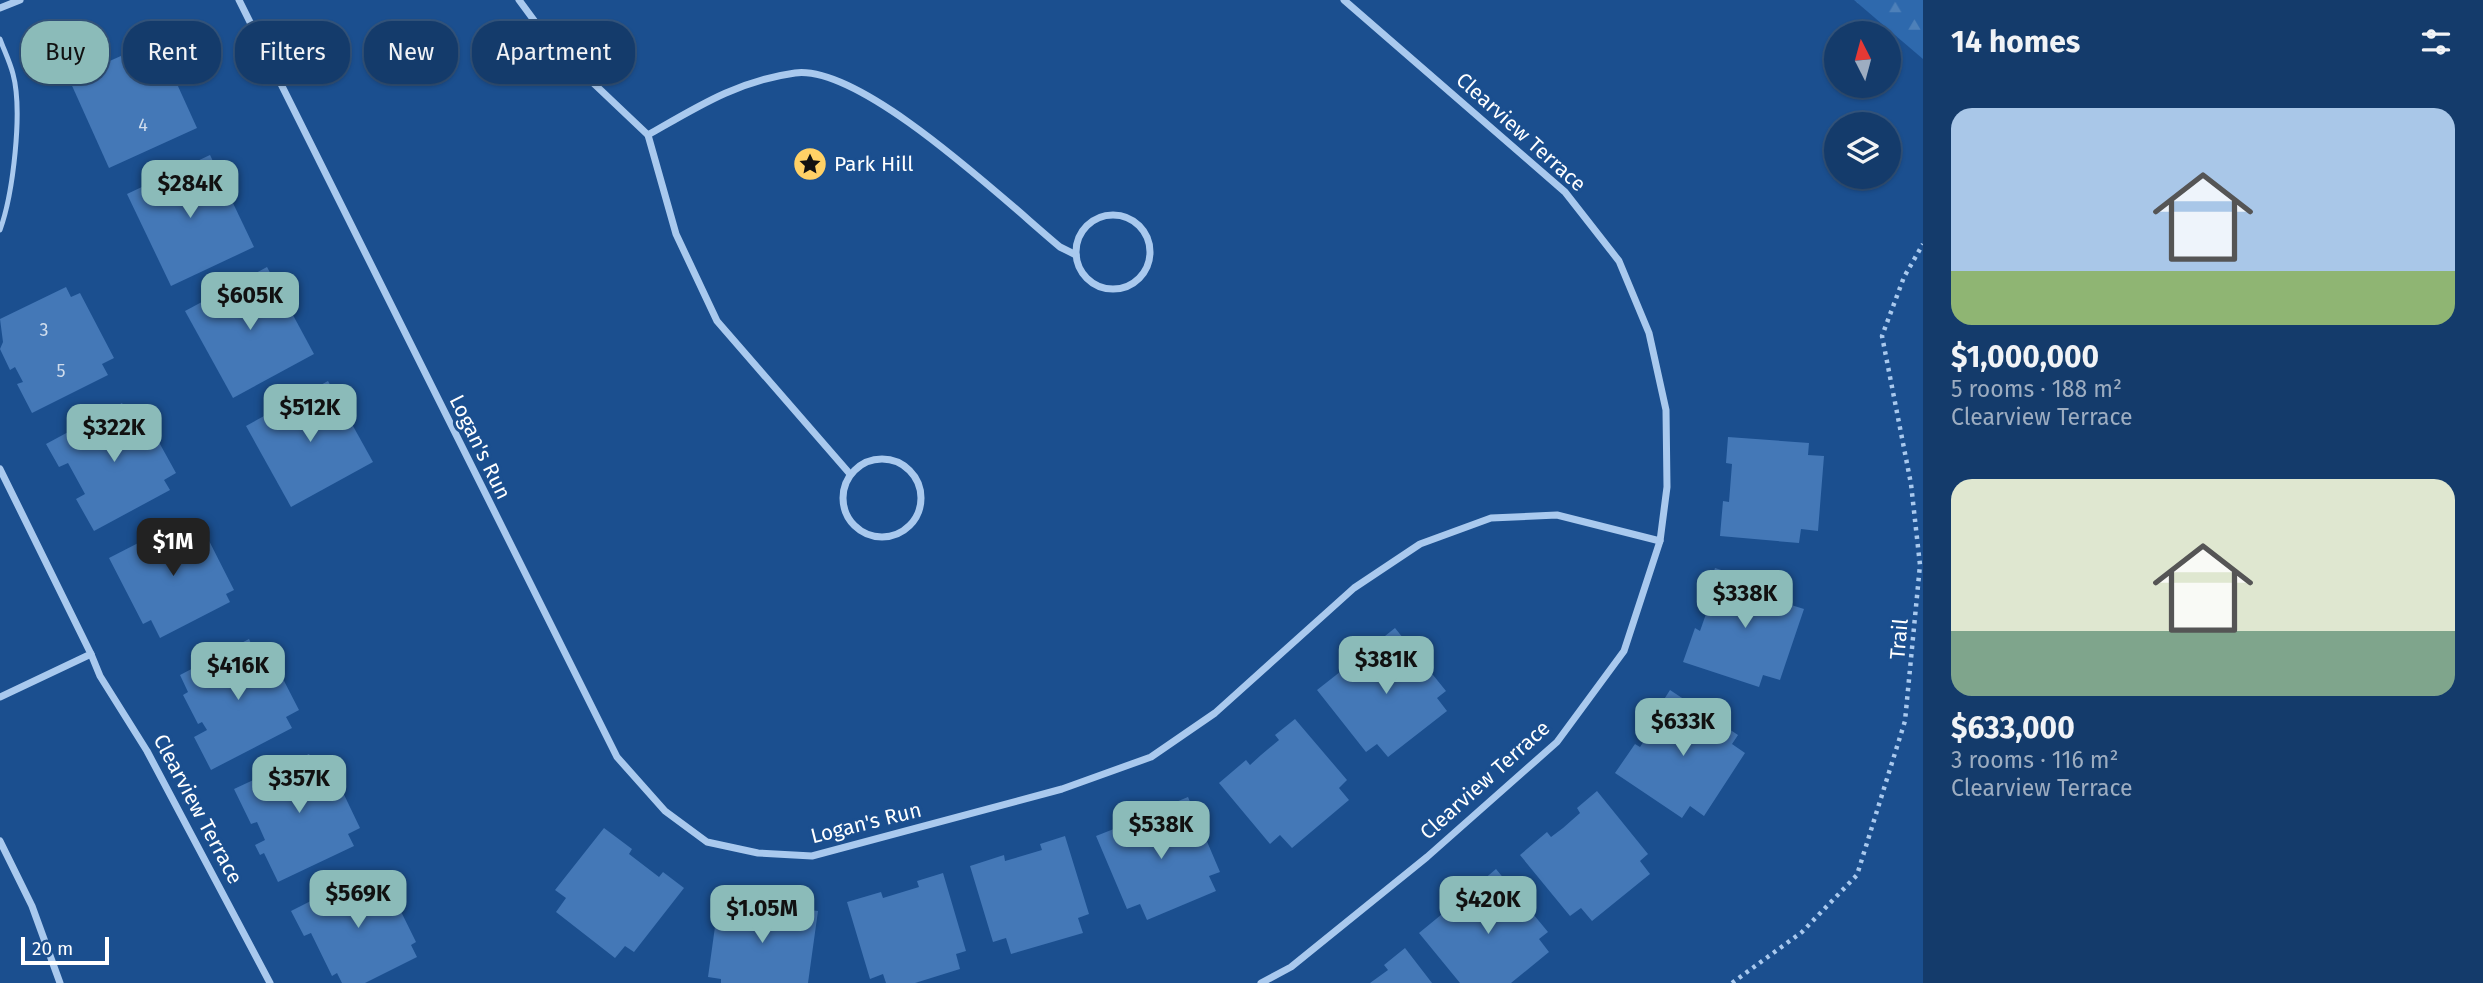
<!DOCTYPE html>
<meta charset="utf-8">
<style>
:root{--surface:#143b6b;--page:#214673;--text:#f1f3f6;--muted:#9dadc1;--line:#33557e;--accent:#8bbbb9}
body{margin:0;font-family:"Fira Sans",sans-serif;background:var(--page);color:var(--text);height:100vh;display:flex;flex-direction:column;font-size:26px;white-space:nowrap}
*{box-sizing:border-box;margin:0}
p{font-size:23px;color:var(--muted)}
.icon{flex:none;width:38px;height:38px;fill:none;stroke:currentColor;stroke-width:2;stroke-linecap:round;stroke-linejoin:round}
.map{position:relative;flex:1;overflow:hidden}
.sheet{display:flex;flex-direction:column;background:var(--surface);width:560px}
.sheet>*{flex:none}
.top-card{position:absolute;left:21px;top:21px;width:665px;height:63px;display:flex;gap:14px}
.needle{width:46px;rotate:354deg}
.controls{position:absolute;left:1824px;top:21px;display:grid;gap:14px}
.controls a{display:grid;place-items:center;width:77px;height:77px;border-radius:50%;background:var(--surface);box-shadow:0 2px 5px #0004,0 0 0 2px var(--line);font-size:35px}
.scale{position:absolute;left:21px;bottom:18px;width:88px;box-sizing:border-box;padding-left:7px;border:4px solid #fff;border-top:0;font-size:19px;line-height:24px;white-space:nowrap;color:#fff;-webkit-text-stroke:5px #1b4f8f;paint-order:stroke}
.price{position:absolute;translate:-50% -60px;padding:0 16px;border-radius:14px;background:var(--accent);color:#111;font-size:23px;line-height:46px;filter:drop-shadow(0 2px 4px #0008)}
.price::after{content:'';position:absolute;left:50%;top:42px;width:21px;height:16px;margin-left:-10px;background:inherit;clip-path:polygon(0 0,100% 0,50% 100%)}
.price.current{background:#222;color:#fff}
ul{padding:0;list-style:none}
li{display:grid;align-content:center;gap:14px;height:371px;padding:0 28px}
li span{display:grid;place-items:center;height:217px;border-radius:21px;color:#555}
li>.icon{margin-inline-start:auto}
span .icon{width:126px;height:126px;fill:#fffc;stroke-width:1}
li b{font-size:30px}
h2{display:flex;justify-content:space-between;align-items:center;height:84px;padding:0 28px;font-size:30px}
.tag{padding:0 24px;border-radius:28px;background:var(--surface);box-shadow:0 2px 5px #0004,0 0 0 2px var(--line);font-size:24px;line-height:63px}
.tag.current{background:var(--accent);color:#111}
main{display:flex;flex:1;min-height:0}
.map>svg:first-child{display:block}
</style>
<main>
<div class="map">
<svg width="1923" height="983" viewBox="0 0 1923 983">
<defs>
<pattern id="forest-firs" width="22" height="20" patternUnits="userSpaceOnUse" patternTransform="scale(1.75)"><rect width="22" height="20" fill="#2e69ad"/><path d="M5 1l3.5 6h-7zM16 11l3.5 6h-7z" fill="#4d80b9"/></pattern>
</defs>
<rect width="100%" height="100%" fill="#1b4f8f"/>
<path fill="url(#forest-firs)" d="M1854,0H1923V59Z"/>
<g fill="#4478b7">
<path d="M157,40L197,128L109,168L69,79Z"/>
<path d="M210,155L254,247L171,286L127,194Z"/>
<path d="M267,267L314,354L233,398L185,311Z"/>
<path d="M66,287L71,297L80,293L114,358L102,364L108,375L32,413L17,384L23,382L15,367L10,370L0,349L3,342L0,319Z"/>
<path d="M328,381L373,462L291,507L246,426Z"/>
<path d="M122,403L128,414L140,408L176,473L164,480L170,490L94,531L76,499L85,494L68,463L59,467L46,444Z"/>
<path d="M1728,437L1809,443L1808,455L1824,456L1818,531L1801,529L1799,543L1720,536L1723,501L1729,502L1732,464L1726,463Z"/>
<path d="M183,520L189,530L200,523L234,590L226,594L230,602L160,638L151,620L143,624L109,558Z"/>
<path d="M1715,568L1792,593L1788,604L1804,609L1780,680L1763,675L1759,687L1683,662L1695,628L1700,631L1713,594L1707,593Z"/>
<path d="M1395,628L1446,691L1437,698L1447,711L1388,757L1377,744L1366,752L1317,690L1345,668L1349,672L1378,649L1375,644Z"/>
<path d="M249,639L254,650L265,644L299,710L286,717L292,728L211,770L194,737L207,730L202,722L198,724L183,695L188,692L180,675Z"/>
<path d="M1670,690L1738,735L1732,744L1745,753L1704,816L1690,806L1682,818L1615,773L1635,744L1640,747L1661,715L1656,712Z"/>
<path d="M1295,719L1347,780L1339,788L1349,800L1292,848L1280,835L1270,844L1219,783L1246,760L1250,765L1261,755L1279,740L1275,735Z"/>
<path d="M309,754L314,763L326,757L360,828L348,834L354,846L278,882L264,853L260,855L255,845L265,840L257,822L251,824L234,789Z"/>
<path d="M1597,791L1648,854L1640,861L1650,874L1592,921L1581,908L1570,916L1520,855L1547,832L1551,837L1563,828L1580,813L1577,808Z"/>
<path d="M1188,797L1220,872L1209,876L1216,891L1147,920L1140,904L1127,909L1096,836L1129,823L1131,828L1166,813L1164,807Z"/>
<path d="M604,828L632,849L629,854L659,877L663,872L684,888L634,952L625,946L615,958L556,912L566,898L555,890Z"/>
<path d="M1065,836L1089,914L1078,918L1083,933L1011,954L1006,938L993,942L970,866L1004,855L1005,861L1042,850L1040,844Z"/>
<path d="M1496,869L1548,932L1539,939L1549,952L1511,983H1460L1419,933L1447,910L1450,915L1462,906L1480,891L1476,886Z"/>
<path d="M370,871L374,879L383,875L416,942L411,945L417,957L365,983H342L337,973L332,976L311,933L304,936L291,911Z"/>
<path d="M943,873L966,951L956,954L960,969L915,983H886L883,974L870,979L847,902L881,892L883,898L919,887L917,881Z"/>
<path d="M719,898L754,903L753,909L791,914L792,908L818,911L808,983H721V979L708,977Z"/>
<path d="M1405,948L1432,983H1370L1388,970L1384,965Z"/>
</g>
<g fill="none" stroke-linecap="round" stroke-linejoin="round">
<path stroke="#a9c9ee" stroke-width="4.5" stroke-dasharray="3.5 5" stroke-linecap="butt" d="M1732,983L1802,932L1857,875L1905,721L1920,565L1911,484L1882,336L1904,277L1923,244"/>
<path stroke="#a9c9ee" stroke-width="5" d="M0,39C4,50 10,62 13,74C23,111 13,194 0,230"/>
<g stroke="#a9c9ee" stroke-width="7">
<path d="M239,0L617,757L665,811L707,842L758,853L812,856L1062,789L1151,757L1215,713L1354,588L1420,544L1491,518L1557,515L1660,541"/>
<path d="M519,0L550,42L648,135L676,234L717,321L850,474"/>
<path d="M0,8L20,0"/>
<path d="M648,135C697,107 737,81 795,73C862,64 1007,203 1060,247L1076,255"/>
<circle cx="1113" cy="252" r="37"/>
<circle cx="882" cy="498" r="39"/>
<path d="M0,469L91,654L0,697"/>
<path d="M91,654L100,676L147,751L270,983"/>
<path d="M0,841L32,906L60,983"/>
<path d="M1261,983L1291,967L1427,857L1557,742L1624,651L1660,541L1667,487L1666,410L1649,333L1619,261L1565,192L1344,0"/>
</g>
</g>
<defs>
<g id="sight-disc" transform="scale(1.75)"><circle r="9.5" fill="#ffd166" stroke="#1b4f8f"/><path d="M0-6L1.8-2.2L6-1.7L2.9 1.2L3.7 5.4L0 3.3L-3.7 5.4L-2.9 1.2L-6-1.7L-1.8-2.2Z" fill="#111"/></g>
</defs>
<g fill-rule="evenodd">
<use href="#sight-disc" x="810" y="164"/>
</g>
<g text-anchor="middle" stroke-width="6" stroke-linejoin="round" paint-order="stroke">
<g font-size="18" fill="#d0dded">
<text x="143" y="131">4</text>
<text x="44" y="336">3</text>
<text x="61" y="377">5</text>
</g>
<g font-size="21" fill="#fff" stroke="#1b4f8f">
<text transform="translate(1521 132) rotate(42)" y="7">Clearview Terrace</text>
<text transform="translate(480 447) rotate(64)" y="7">Logan's Run</text>
<text transform="translate(1899 639) rotate(-85)" y="7">Trail</text>
<text transform="translate(1485 780) rotate(-42)" y="7">Clearview Terrace</text>
<text transform="translate(198 809) rotate(62)" y="7">Clearview Terrace</text>
<text transform="translate(866 823) rotate(-14)" y="7">Logan's Run</text>
</g>
<g font-size="21" fill="#fff" stroke="#1b4f8f" text-anchor="start">
<text x="834" y="171">Park Hill</text>
</g>
</g>
</svg>
<div class="controls">
<a><svg class="needle" viewBox="-14 -14 28 28"><path d="M0-13l5 13h-10z" fill="#e53935"/><path d="M0 13l5-13h-10z" fill="#9dadc1"/></svg></a>
<a><svg class="icon" aria-label="layers" viewBox="0 0 24 24"><path d="M12 4l9 5-9 5-9-5zM3 14l9 5 9-5"/></svg></a>
</div>
<div class="scale">20 m</div>
<b class="price" style="left:190px;top:220px">$284K</b>
<b class="price" style="left:250px;top:332px">$605K</b>
<b class="price" style="left:310px;top:444px">$512K</b>
<b class="price" style="left:114px;top:464px">$322K</b>
<b class="price current" style="left:173px;top:578px">$1M</b>
<b class="price" style="left:1745px;top:630px">$338K</b>
<b class="price" style="left:1386px;top:696px">$381K</b>
<b class="price" style="left:238px;top:702px">$416K</b>
<b class="price" style="left:1683px;top:758px">$633K</b>
<b class="price" style="left:299px;top:815px">$357K</b>
<b class="price" style="left:1161px;top:861px">$538K</b>
<b class="price" style="left:358px;top:930px">$569K</b>
<b class="price" style="left:1488px;top:936px">$420K</b>
<b class="price" style="left:762px;top:945px">$1.05M</b>
<div class="top-card">
<a class="tag current">Buy</a>
<a class="tag">Rent</a>
<a class="tag">Filters</a>
<a class="tag">New</a>
<a class="tag">Apartment</a>
</div>
</div>
<section class="sheet">
<h2>14 homes<svg class="icon" aria-label="filters" viewBox="0 0 24 24"><path d="M4 7h16M4 17h16"/><circle cx="9" cy="7" r="2"/><circle cx="15" cy="17" r="2"/></svg></h2>
<ul>
<li><span style="background:linear-gradient(#a9c7e8 75%,#8fb573 0)"><svg class="icon" aria-label="home" viewBox="0 0 24 24"><path d="M3 11l9-7 9 7M6 9v11h12V9"/></svg></span><div><b>$1,000,000</b><p>5 rooms · 188 m²</p><p>Clearview Terrace</p></div></li>
<li><span style="background:linear-gradient(#dfe7d0 70%,#7fa58c 0)"><svg class="icon" aria-label="home" viewBox="0 0 24 24"><path d="M3 11l9-7 9 7M6 9v11h12V9"/></svg></span><div><b>$633,000</b><p>3 rooms · 116 m²</p><p>Clearview Terrace</p></div></li>
</ul>
</section>
</main>
